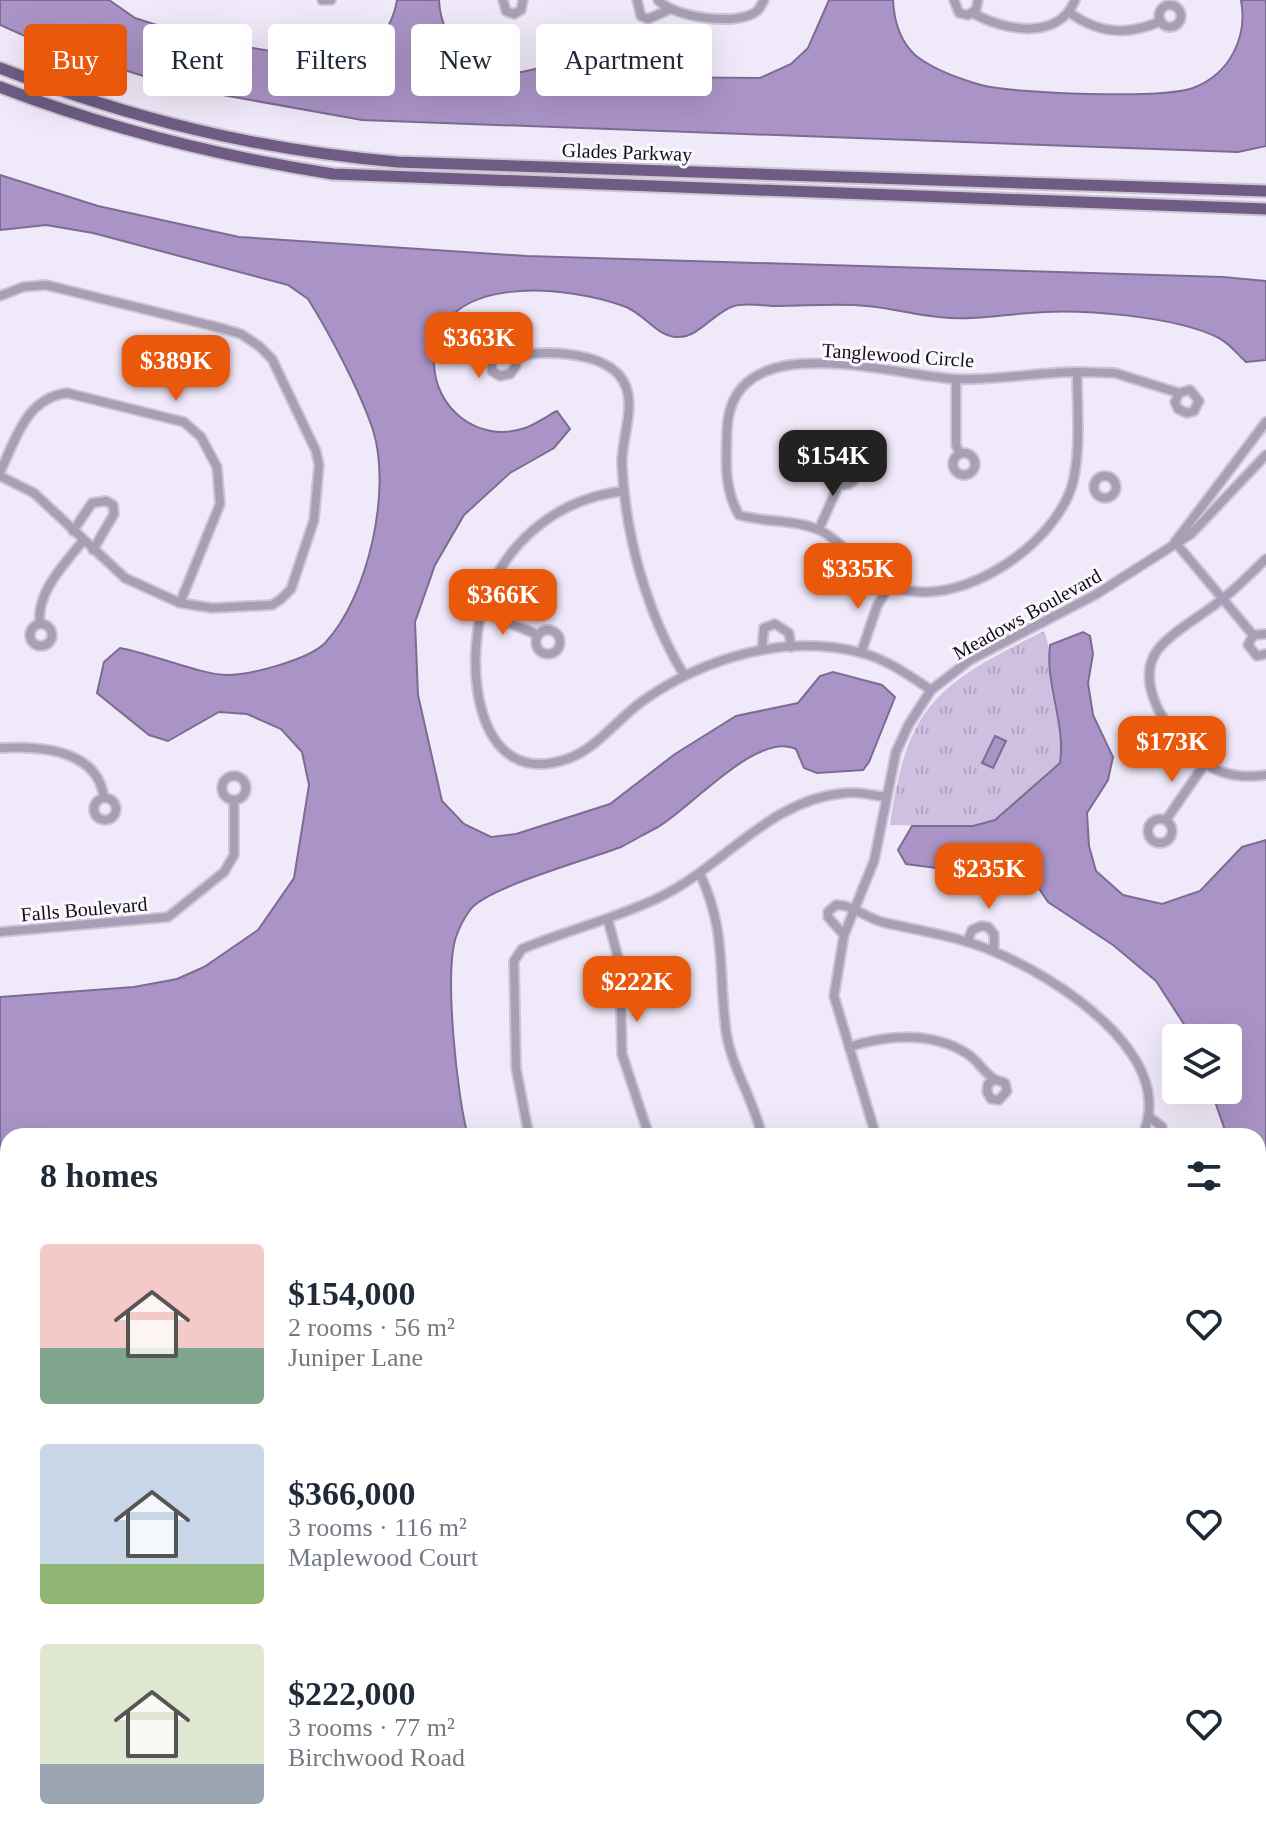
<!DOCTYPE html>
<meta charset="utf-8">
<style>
:root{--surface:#fff;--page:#f2f2f3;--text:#1f2937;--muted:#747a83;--accent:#ea580c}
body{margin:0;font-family:Georgia,serif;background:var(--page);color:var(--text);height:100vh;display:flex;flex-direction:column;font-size:30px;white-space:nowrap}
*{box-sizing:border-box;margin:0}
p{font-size:26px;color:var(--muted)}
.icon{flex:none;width:44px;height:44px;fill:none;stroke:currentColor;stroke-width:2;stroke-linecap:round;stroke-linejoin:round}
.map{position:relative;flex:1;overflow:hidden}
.details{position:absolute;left:0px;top:1128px;width:1266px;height:714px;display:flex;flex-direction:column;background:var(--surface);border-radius:24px 24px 0 0;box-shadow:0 8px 32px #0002}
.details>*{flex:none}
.banner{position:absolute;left:24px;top:24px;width:800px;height:72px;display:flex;gap:16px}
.fabs{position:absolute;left:1162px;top:1024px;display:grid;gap:16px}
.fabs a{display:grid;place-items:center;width:80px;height:80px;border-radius:8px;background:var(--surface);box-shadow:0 8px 32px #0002;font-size:40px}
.price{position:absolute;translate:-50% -68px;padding:0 18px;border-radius:16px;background:var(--accent);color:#fff;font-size:26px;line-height:52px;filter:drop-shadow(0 2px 4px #0008)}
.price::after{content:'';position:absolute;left:50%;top:48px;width:24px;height:18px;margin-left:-12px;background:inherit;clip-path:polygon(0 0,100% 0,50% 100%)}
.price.on{background:#222;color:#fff}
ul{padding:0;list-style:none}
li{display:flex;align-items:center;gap:24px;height:200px;padding:0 40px}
li span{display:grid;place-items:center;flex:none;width:224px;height:160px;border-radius:8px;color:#555}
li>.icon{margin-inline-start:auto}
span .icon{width:96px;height:96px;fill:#fffc;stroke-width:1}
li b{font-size:34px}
h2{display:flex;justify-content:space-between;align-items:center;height:96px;padding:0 40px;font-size:34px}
.pill{padding:0 28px;border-radius:8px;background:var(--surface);box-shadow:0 8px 32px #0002;font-size:28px;line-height:72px}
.pill.on{background:var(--accent);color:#fff}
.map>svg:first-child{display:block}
</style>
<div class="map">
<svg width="1266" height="1841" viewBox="0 0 1266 1841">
<defs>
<pattern id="wetland-marsh" width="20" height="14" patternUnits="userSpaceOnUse" patternTransform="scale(2)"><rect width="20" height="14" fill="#cfc0e2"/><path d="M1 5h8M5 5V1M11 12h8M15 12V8" fill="none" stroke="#b1a4c1"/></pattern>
<pattern id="park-tufts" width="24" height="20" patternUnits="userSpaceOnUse" patternTransform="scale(2)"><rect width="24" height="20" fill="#cfc0e2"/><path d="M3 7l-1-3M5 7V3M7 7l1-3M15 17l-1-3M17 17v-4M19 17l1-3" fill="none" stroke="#b1a4c1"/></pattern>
</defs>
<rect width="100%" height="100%" fill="#f0e9f9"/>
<path fill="url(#wetland-marsh)" d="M1266,1274V1643H1258V1277Z"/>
<path fill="url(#park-tufts)" d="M1044,631C1052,649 1048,668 1051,688C1055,714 1064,737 1060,763L995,820L973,826L890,825C907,703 938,684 1044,631Z"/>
<g fill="#aa94c7" stroke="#7c6c91" stroke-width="2">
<path d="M0,0H109L135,18L166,28L223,43L329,61C366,58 391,36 397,0H439C441,50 486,84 535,69C549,65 559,53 574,50L591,55L614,72L634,77L760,78L791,64L808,48L829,0H893C894,21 899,40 915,55C932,69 960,79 981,85C1014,94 1163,99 1193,88C1230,74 1248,37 1241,0H1266V146L1238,152L362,120L178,87L43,44L0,25Z"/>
<path d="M0,175L98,206L239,237L527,256L1223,277L1266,281V360L1246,362C1238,355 1229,343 1219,338C1175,316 1079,308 1029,313C998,315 970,321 939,317C915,315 891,308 867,306C838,303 806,306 777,306C764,306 746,302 734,306C714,312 699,338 677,337C658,337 644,314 626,307C568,285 434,271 434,362C434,408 478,444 525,428C536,424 547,416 557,411L570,429L554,448L510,473L464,515L435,565L415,622L418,695L442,801L464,824L491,837L516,834L610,804L675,754L736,716L798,703L820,676L833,672L882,685L895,697L869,762L863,770L817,773L804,768L796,749C757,731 691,808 658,827C646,833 633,841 621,847C590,859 485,888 470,910C465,917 459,928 456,937C444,973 457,1098 468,1136H8V1256L0,1254V997L134,987L177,979L204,967L258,930L294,878L309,785L302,752L281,729L247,714L219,712L168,741L149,735L97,693L104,662L120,648C149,653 202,675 227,675C250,675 308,660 325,643C368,597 392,491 373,430C360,391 330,334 308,299L288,285L93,233L46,225L0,230Z"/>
<path d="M1083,632L1090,636L1093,654L1088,683L1093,715L1113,757L1108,780L1087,813L1089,846L1096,871L1123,895L1162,904L1200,891L1242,847L1266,840V1274L1258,1277V1136H1227L1211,1090H1228V1038H1193L1156,981L1113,945L1048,902L1034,881L986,861L944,869L906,864L898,850L912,826H973L995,820L1060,763C1066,724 1045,685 1050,645Z"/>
<path d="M995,736L1006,741L993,768L982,763Z"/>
<path d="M1258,1815H1266V1841H0V1834H1258Z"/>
</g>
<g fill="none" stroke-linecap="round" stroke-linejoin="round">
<g stroke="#ccc6d4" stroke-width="12">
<g id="minor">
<path d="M322,0H331"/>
<path d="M503,0L506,11L514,14L521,10L523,0"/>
<path d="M637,0L641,16L648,19L668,10"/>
<path d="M658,0C673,17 738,27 757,11C760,8 762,4 764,0"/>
<path d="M954,0L959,13L968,15L976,10L978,0"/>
<circle cx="1170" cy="16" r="11"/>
<path d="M973,13C1004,31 1059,41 1075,0"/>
<path d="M1070,13C1099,34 1128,36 1161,21"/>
<path d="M0,296L23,287L46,285L221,328L241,334L259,346L272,359L316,451L319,465L314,520L291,589L281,599L272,605L212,608L180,603L125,578L34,493L0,476"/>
<path d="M514,357L516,366L510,374L500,376L492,371V357L505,351L514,357C543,350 597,351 619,375C640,399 621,437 622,464C625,535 647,614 684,675"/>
<path d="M1077,372C1037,372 995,381 955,379C889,375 729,323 727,432C726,463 724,489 739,515C765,523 799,519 823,532C848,546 875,582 901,589C964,607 1057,543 1073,482C1081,447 1077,407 1077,372L1115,373L1179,393L1190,390L1199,401L1194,411L1187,413L1178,409L1175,402L1179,393"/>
<path d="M956,379V445L960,454"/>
<circle cx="964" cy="464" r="11"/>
<circle cx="844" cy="473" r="12"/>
<path d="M0,472C16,439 26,398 67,393L184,422L201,437L217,467L220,504L180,603"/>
<circle cx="1105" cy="487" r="11"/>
<path d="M624,491C561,498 511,537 487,595C463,653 471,792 567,759C597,749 618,718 644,700C706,657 787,633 862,653C888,660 910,676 931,690"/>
<path d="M819,529L839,484"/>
<path d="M73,531L92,503L106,501L113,505L114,514L93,550"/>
<path d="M1175,542L1266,422"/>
<path d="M1175,542L1253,635"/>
<path d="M1266,559C1251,573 1237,588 1221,600C1204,614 1183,625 1167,640C1130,671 1159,719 1185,746C1209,771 1231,780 1266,775"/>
<path d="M481,611L538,635"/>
<path d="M40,623C36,593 65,563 83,541"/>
<circle cx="41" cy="635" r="11"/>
<circle cx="548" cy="642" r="12"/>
<path d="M1253,635L1248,645L1257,656L1266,654"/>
<path d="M1253,635L1266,634"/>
<path d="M762,650L764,628L775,624L789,633L791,647"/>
<path d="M861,653L877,606L890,585"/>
<path d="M0,748C38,746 98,749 104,798"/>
<circle cx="234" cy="788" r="12"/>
<circle cx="105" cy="809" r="11"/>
<circle cx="1160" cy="831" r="12"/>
<path d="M1166,820L1204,765"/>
<path d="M700,874C727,932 718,971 726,1031C731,1067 754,1100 762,1136"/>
<path d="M608,920L620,965L622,1054L649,1136"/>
<path d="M0,932L168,917L224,872L234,855V800"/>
<path d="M844,935L828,917V912L836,905C852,904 866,918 882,922C919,931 959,936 995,952C1055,977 1180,1055 1142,1136"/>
<path d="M967,942L972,930L981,926L988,927L994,934V951"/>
<path d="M849,1047C886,1035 931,1031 966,1053C977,1059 984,1073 994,1079C997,1081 1001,1081 1005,1083L1007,1091L999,1100L991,1099L987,1092L988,1084L994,1080"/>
<path d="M1148,1116L1162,1127L1165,1136"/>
<path d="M529,1136L516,1068L514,961L522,949C567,930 615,919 660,897C724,866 770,799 845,793C858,791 874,796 887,797"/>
<path d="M876,1136L834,996L844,935L874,861L896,752L909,724L931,690L970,660L1095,595L1191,534L1266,455"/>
<path d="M0,1317L8,1318"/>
<path d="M0,1337L8,1344"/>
<path d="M0,1617L8,1610"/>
<path d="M0,1655H8"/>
</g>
</g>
<g stroke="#ccc6d4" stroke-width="15">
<g id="major">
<path d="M0,68C132,119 257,150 398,162L1266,191"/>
<path d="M0,87C109,129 218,156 333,174L1266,209"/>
<path d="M1258,1669H1266"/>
<path d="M0,1691H8"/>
<path d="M1258,1790L1266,1789"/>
<path d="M0,1812L8,1811"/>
</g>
</g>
<g stroke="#ccc6d4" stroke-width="16">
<g id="highway">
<path d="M1258,1690H1266"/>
<path d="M1258,1710H1266"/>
<path d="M0,1732H8"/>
<path d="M1258,1750H1266"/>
<path d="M0,1771H8"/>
<path d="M1258,1771H1266"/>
</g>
</g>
<use href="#minor" stroke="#a89eb5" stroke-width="8"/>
<use href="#major" stroke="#6e5c84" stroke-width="11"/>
<use href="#highway" stroke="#5a4572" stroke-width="12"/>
</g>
<g text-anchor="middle" stroke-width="6" stroke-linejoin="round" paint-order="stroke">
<g font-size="20" fill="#100e13" stroke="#fbf9ff">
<text transform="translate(627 152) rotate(2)" y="7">Glades Parkway</text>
<text transform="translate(898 355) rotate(4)" y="7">Tanglewood Circle</text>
<text transform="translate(1027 614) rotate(-29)" y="7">Meadows Boulevard</text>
<text transform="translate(84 909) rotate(-5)" y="7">Falls Boulevard</text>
</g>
</g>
</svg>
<div class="fabs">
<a><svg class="icon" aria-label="layers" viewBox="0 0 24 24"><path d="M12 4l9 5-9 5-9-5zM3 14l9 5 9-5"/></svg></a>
</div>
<b class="price" style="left:479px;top:380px">$363K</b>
<b class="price" style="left:176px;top:403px">$389K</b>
<b class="price on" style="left:833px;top:498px">$154K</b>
<b class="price" style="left:858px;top:611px">$335K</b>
<b class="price" style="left:503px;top:637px">$366K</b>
<b class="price" style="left:1172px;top:784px">$173K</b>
<b class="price" style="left:989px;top:911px">$235K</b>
<b class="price" style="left:637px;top:1024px">$222K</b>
<div class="banner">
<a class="pill on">Buy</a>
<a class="pill">Rent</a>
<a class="pill">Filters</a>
<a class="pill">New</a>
<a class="pill">Apartment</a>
</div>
<section class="details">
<h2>8 homes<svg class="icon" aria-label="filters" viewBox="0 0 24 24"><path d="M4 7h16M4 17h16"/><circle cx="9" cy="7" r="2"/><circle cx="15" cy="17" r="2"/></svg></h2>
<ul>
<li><span style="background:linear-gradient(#f6c9c9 65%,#7fa58c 0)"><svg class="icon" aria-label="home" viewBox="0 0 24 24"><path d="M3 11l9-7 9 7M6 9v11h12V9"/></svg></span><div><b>$154,000</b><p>2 rooms · 56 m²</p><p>Juniper Lane</p></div><svg class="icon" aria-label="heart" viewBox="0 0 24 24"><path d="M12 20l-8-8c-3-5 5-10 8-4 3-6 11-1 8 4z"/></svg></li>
<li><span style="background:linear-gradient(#c9d6e8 75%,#8fb573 0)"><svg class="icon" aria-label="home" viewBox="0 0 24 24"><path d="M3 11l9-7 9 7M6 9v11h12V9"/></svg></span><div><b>$366,000</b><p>3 rooms · 116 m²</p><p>Maplewood Court</p></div><svg class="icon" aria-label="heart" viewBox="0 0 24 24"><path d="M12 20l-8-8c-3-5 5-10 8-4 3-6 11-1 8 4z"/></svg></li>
<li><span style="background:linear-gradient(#dfe7d0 75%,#9aa5b1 0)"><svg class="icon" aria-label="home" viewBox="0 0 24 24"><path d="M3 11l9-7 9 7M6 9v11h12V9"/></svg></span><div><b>$222,000</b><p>3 rooms · 77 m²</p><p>Birchwood Road</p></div><svg class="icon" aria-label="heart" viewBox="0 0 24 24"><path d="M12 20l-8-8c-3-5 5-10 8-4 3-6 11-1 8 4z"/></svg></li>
</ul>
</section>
</div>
